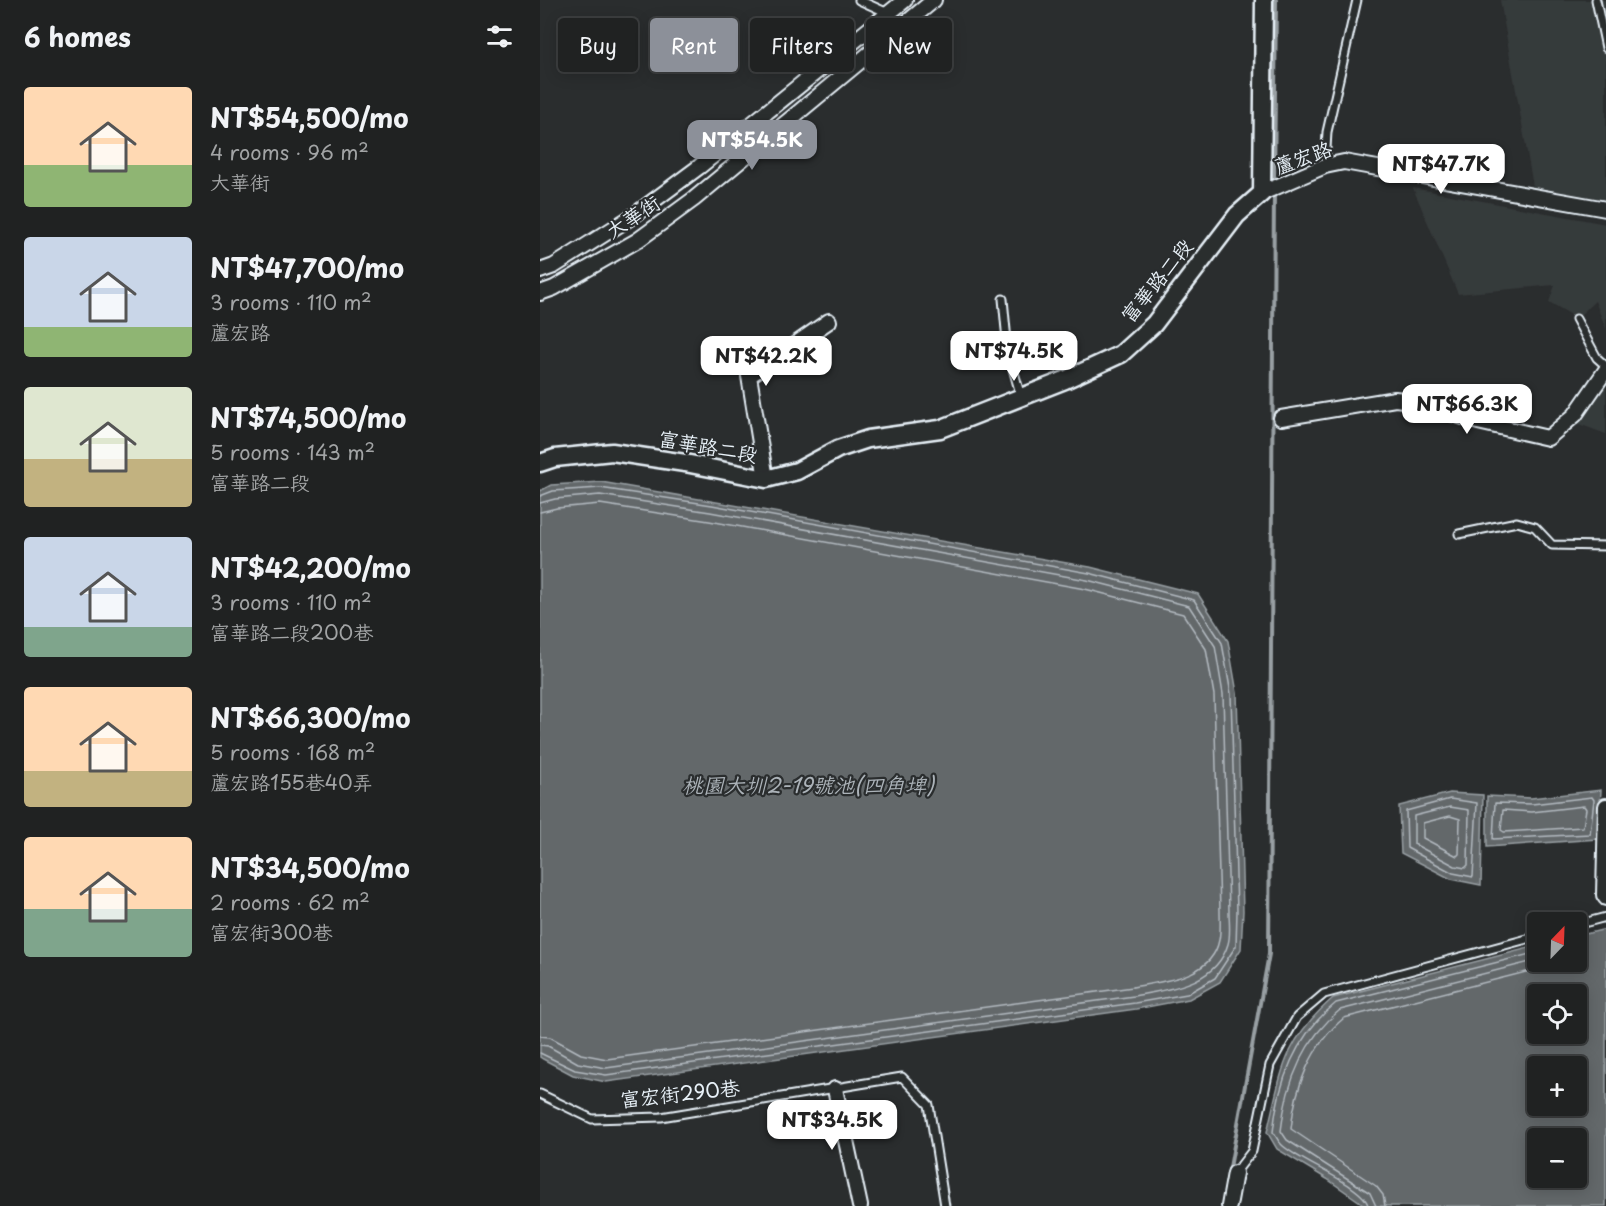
<!DOCTYPE html>
<meta charset="utf-8">
<style>
:root{--surface:#202222;--page:#282a2a;--text:#f1f3f6;--muted:#a2a4a5;--line:#3d3f40;--accent:#8c9099}
body{margin:0;font-family:"Playpen Sans","LXGW WenKai TC",sans-serif;background:var(--page);color:var(--text);height:100vh;display:flex;flex-direction:column;font-size:22px;white-space:nowrap}
*{box-sizing:border-box;margin:0}
p{font-size:20px;color:var(--muted)}
.icon{flex:none;width:33px;height:33px;fill:none;stroke:currentColor;stroke-width:2;stroke-linecap:round;stroke-linejoin:round}
.map{position:relative;flex:1;overflow:hidden}
.drawer{display:flex;flex-direction:column;background:var(--surface);width:540px}
.drawer>*{flex:none}
.guide{position:absolute;left:18px;top:18px;width:570px;height:54px;display:flex;gap:12px}
.needle{width:39px;rotate:23deg}
.tools{position:absolute;left:987px;top:912px;display:grid;gap:12px}
.tools a{display:grid;place-items:center;width:60px;height:60px;border-radius:6px;background:var(--surface);box-shadow:0 3px 15px #0003,0 0 0 2px var(--line);font-size:30px}
.price{position:absolute;translate:-50% -51px;padding:0 14px;border-radius:12px;background:#fff;color:#222;font-size:20px;line-height:39px;filter:drop-shadow(0 2px 3px #0008)}
.price::after{content:'';position:absolute;left:50%;top:36px;width:18px;height:14px;margin-left:-9px;background:inherit;clip-path:polygon(0 0,100% 0,50% 100%)}
.price.selected{background:var(--accent);color:#fff}
ul{padding:0;list-style:none}
li{display:flex;align-items:center;gap:18px;height:150px;padding:0 24px}
li span{display:grid;place-items:center;flex:none;width:168px;height:120px;border-radius:6px;color:#555}
li>.icon{margin-inline-start:auto}
span .icon{width:72px;height:72px;fill:#fffc;stroke-width:1}
li b{font-size:26px}
h2{display:flex;justify-content:space-between;align-items:center;height:72px;padding:0 24px;font-size:26px}
.tag{padding:0 21px;border-radius:6px;background:var(--surface);box-shadow:0 3px 15px #0003,0 0 0 2px var(--line);font-size:21px;line-height:54px}
.tag.selected{background:var(--accent);color:#fff}
main{display:flex;flex:1;min-height:0}
.map>svg:first-child{display:block}
</style>
<main>
<section class="drawer">
<h2>6 homes<svg class="icon" aria-label="filters" viewBox="0 0 24 24"><path d="M4 7h16M4 17h16"/><circle cx="9" cy="7" r="2"/><circle cx="15" cy="17" r="2"/></svg></h2>
<ul>
<li><span style="background:linear-gradient(#ffd9b3 65%,#8fb573 0)"><svg class="icon" aria-label="home" viewBox="0 0 24 24"><path d="M3 11l9-7 9 7M6 9v11h12V9"/></svg></span><div><b>NT$54,500/mo</b><p>4 rooms · 96 m²</p><p>大華街</p></div></li>
<li><span style="background:linear-gradient(#c9d6e8 75%,#8fb573 0)"><svg class="icon" aria-label="home" viewBox="0 0 24 24"><path d="M3 11l9-7 9 7M6 9v11h12V9"/></svg></span><div><b>NT$47,700/mo</b><p>3 rooms · 110 m²</p><p>蘆宏路</p></div></li>
<li><span style="background:linear-gradient(#dfe7d0 60%,#c2b280 0)"><svg class="icon" aria-label="home" viewBox="0 0 24 24"><path d="M3 11l9-7 9 7M6 9v11h12V9"/></svg></span><div><b>NT$74,500/mo</b><p>5 rooms · 143 m²</p><p>富華路二段</p></div></li>
<li><span style="background:linear-gradient(#c9d6e8 75%,#7fa58c 0)"><svg class="icon" aria-label="home" viewBox="0 0 24 24"><path d="M3 11l9-7 9 7M6 9v11h12V9"/></svg></span><div><b>NT$42,200/mo</b><p>3 rooms · 110 m²</p><p>富華路二段200巷</p></div></li>
<li><span style="background:linear-gradient(#ffd9b3 70%,#c2b280 0)"><svg class="icon" aria-label="home" viewBox="0 0 24 24"><path d="M3 11l9-7 9 7M6 9v11h12V9"/></svg></span><div><b>NT$66,300/mo</b><p>5 rooms · 168 m²</p><p>蘆宏路155巷40弄</p></div></li>
<li><span style="background:linear-gradient(#ffd9b3 60%,#7fa58c 0)"><svg class="icon" aria-label="home" viewBox="0 0 24 24"><path d="M3 11l9-7 9 7M6 9v11h12V9"/></svg></span><div><b>NT$34,500/mo</b><p>2 rooms · 62 m²</p><p>富宏街300巷</p></div></li>
</ul>
</section>
<div class="map">
<svg width="1066" height="1206" viewBox="0 0 1066 1206">
<rect width="100%" height="100%" fill="#2a2d2e"/>
<filter id="ink" filterUnits="userSpaceOnUse"><feTurbulence type="fractalNoise" baseFrequency=".0167" numOctaves="2"/><feDisplacementMap in="SourceGraphic" scale="12" xChannelSelector="R" yChannelSelector="G"/><feConvolveMatrix kernelMatrix="1 2 1 2 8 2 1 2 1" color-interpolation-filters="sRGB"/></filter>
<g filter="url(#ink)">
<g fill="#363a3b">
<path d="M960,0H1066V204L994,192Z"/>
<path d="M873,188L1066,224V329L1055,301L1037,318L1009,302L1015,285L918,294Z"/>
<path d="M1066,379V434L1036,423L1060,385Z"/>
</g>
<g fill="#63686b" stroke="#989fa3" stroke-width="1.5" fill-rule="evenodd">
<path d="M61,482L550,567L658,594L688,641L697,693L703,911L701,949L680,982L649,999L596,1009L66,1082L33,1075L3,1059L0,1057V491L11,485Z"/>
<path d="M1061,790L1058,839L947,847V796L991,798Z"/>
<path d="M910,793L943,795L941,885L911,879L861,853L859,806Z"/>
<path d="M1066,929V1206H826L787,1179L737,1149L727,1132C742,1070 743,1042 793,998L997,946L998,962H1036L1037,936ZM1036,994V1034H998V994ZM998,1066H1036V1106H998ZM998,1138H1036V1178H998Z"/>
</g>
<g fill="none" stroke-linecap="round" stroke-linejoin="round">
<g stroke="#b3bac0" stroke-width="1.5">
<path d="M0,496L13,491L60,488L172,505L549,573L654,600L682,643L691,694L697,911L696,946L675,978L647,994L595,1003L66,1075L35,1070L0,1053"/>
<path d="M0,503L15,499L60,495L170,512L547,580L649,606L675,646L683,694L689,911C689,921 691,935 688,944C676,985 629,989 594,996L66,1068L38,1063L8,1046L0,1045"/>
<path d="M0,512L17,508L60,504L169,521L545,589L643,614L666,649L674,695L680,911C680,920 681,931 679,940C672,978 623,981 593,987L67,1059L41,1054L10,1037L0,1036"/>
<path d="M1052,797L1054,800L1050,834L953,839L955,803L992,804Z"/>
<path d="M910,799L937,803L933,877L913,873L867,848L866,811Z"/>
<path d="M1044,806L1046,809L1043,827L964,832L961,830L963,810L992,812Z"/>
<path d="M910,807L929,810L928,865L925,868L915,866L874,844V816Z"/>
<path d="M910,816L920,819L919,854L917,856L883,838V823Z"/>
<path d="M828,1206C826,1186 755,1160 741,1144C738,1141 736,1136 733,1132C738,1082 756,1035 796,1003L998,952"/>
<path d="M836,1206L830,1193L747,1140L741,1131C746,1084 763,1040 800,1010L998,960"/>
<path d="M845,1206L843,1195L836,1186L751,1129C755,1087 771,1045 804,1018L1002,968L1014,962"/>
</g>
<g stroke="#989fa3" stroke-width="4">
<path d="M734,184L736,0"/>
<path d="M689,1173L729,954L734,191"/>
</g>
<g stroke="#e8f1f8" stroke-width="11">
<g id="service">
<path d="M319,0L348,13"/>
<path d="M1056,0L1066,48"/>
<path d="M785,166L787,132L817,0"/>
<path d="M463,299L468,351L481,397"/>
<path d="M1036,319L1057,358L1066,366"/>
<path d="M919,534L977,522L995,527L1012,545L1066,546"/>
<path d="M1036,925L1066,917"/>
<path d="M0,1094L52,1119L121,1117L362,1077L389,1105L405,1206"/>
<path d="M695,1173L712,1151L730,1065L757,1017L784,994L998,936"/>
</g>
</g>
<g stroke="#e8f1f8" stroke-width="18">
<g id="minor">
<path d="M722,193L785,166L804,162L1066,209"/>
<path d="M0,271L14,266L93,216L159,167L365,0"/>
<path d="M0,293L14,288L98,240L154,199L394,0"/>
<path d="M741,418L855,399L873,401L938,422L1008,438L1035,415L1066,370"/>
<path d="M226,479L209,376L289,321"/>
<path d="M1066,806L1064,895L1066,898"/>
<path d="M295,1089L320,1206"/>
<path d="M689,1206L695,1173"/>
</g>
</g>
<g stroke="#e8f1f8" stroke-width="21">
<path id="tertiary" d="M0,463L15,458L72,452L145,463L226,479L257,471L298,449L328,439L400,429L525,380L581,354L614,324L697,215L722,193L724,0"/>
</g>
<use href="#service" stroke="#2a2d2e" stroke-width="7"/>
<use href="#minor" stroke="#2a2d2e" stroke-width="14"/>
<use href="#tertiary" stroke="#2a2d2e" stroke-width="16"/>
</g>
</g>
<g text-anchor="middle" stroke-width="4.5" stroke-linejoin="round" paint-order="stroke">
<g font-size="20" fill="#e8f1f8" stroke="#2a2d2e">
<text transform="translate(763 158) rotate(-19)" y="7">蘆宏路</text>
<text transform="translate(93 217) rotate(-33)" y="7">大華街</text>
<text transform="translate(617 281) rotate(-51)" y="7">富華路二段</text>
<text transform="translate(168 447) rotate(10)" y="7">富華路二段</text>
<text transform="translate(140 1094) rotate(-6)" y="7">富宏街290巷</text>
</g>
<g font-size="21" font-style="italic" fill="#acb3b9" stroke="#2a2d2e">
<text x="268" y="793">桃園大圳2-19號池(四角埤)</text>
</g>
</g>
</svg>
<div class="tools">
<a><svg class="needle" viewBox="-14 -14 28 28"><path d="M0-13l5 13h-10z" fill="#e53935"/><path d="M0 13l5-13h-10z" fill="#a2a4a5"/></svg></a>
<a><svg class="icon" aria-label="locate" viewBox="0 0 24 24"><circle cx="12" cy="12" r="6"/><path d="M12 2v4M12 18v4M2 12h4M18 12h4"/></svg></a>
<a>+</a>
<a>−</a>
</div>
<b class="price selected" style="left:212px;top:171px">NT$54.5K</b>
<b class="price" style="left:901px;top:195px">NT$47.7K</b>
<b class="price" style="left:474px;top:382px">NT$74.5K</b>
<b class="price" style="left:226px;top:387px">NT$42.2K</b>
<b class="price" style="left:927px;top:435px">NT$66.3K</b>
<b class="price" style="left:292px;top:1151px">NT$34.5K</b>
<div class="guide">
<a class="tag">Buy</a>
<a class="tag selected">Rent</a>
<a class="tag">Filters</a>
<a class="tag">New</a>
</div>
</div>
</main>
